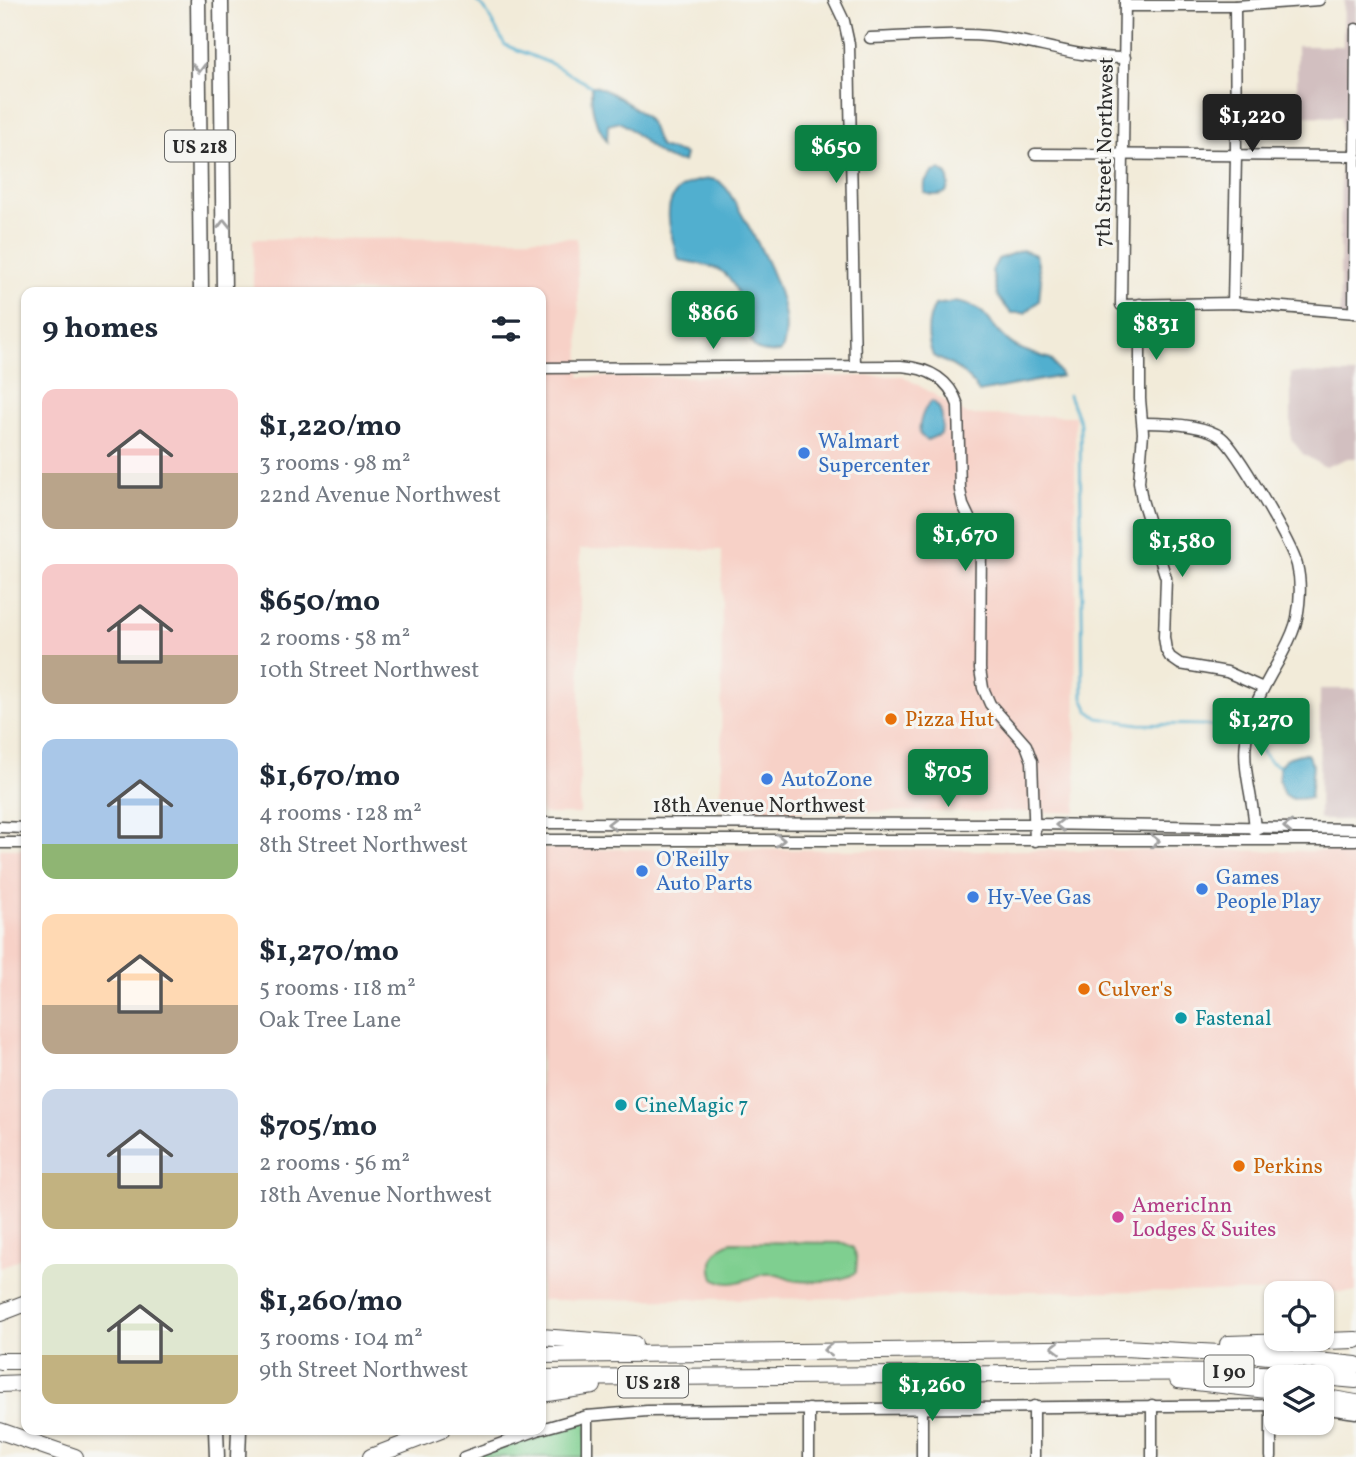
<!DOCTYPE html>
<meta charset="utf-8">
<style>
:root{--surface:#fff;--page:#f2f2f3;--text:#1f2937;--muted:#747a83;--accent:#0b8043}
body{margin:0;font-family:Vollkorn,serif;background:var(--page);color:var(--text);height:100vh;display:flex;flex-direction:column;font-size:26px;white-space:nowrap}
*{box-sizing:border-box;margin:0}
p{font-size:23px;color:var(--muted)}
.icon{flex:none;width:38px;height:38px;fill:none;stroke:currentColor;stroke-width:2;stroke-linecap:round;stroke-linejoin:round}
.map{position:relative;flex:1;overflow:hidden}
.side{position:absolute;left:21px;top:287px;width:525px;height:1148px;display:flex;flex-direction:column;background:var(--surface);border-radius:14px;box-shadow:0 2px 5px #0004}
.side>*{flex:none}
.tools{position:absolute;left:1264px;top:1281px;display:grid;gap:14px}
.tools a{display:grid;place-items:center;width:70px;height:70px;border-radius:14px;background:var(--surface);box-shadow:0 2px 5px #0004;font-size:35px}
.price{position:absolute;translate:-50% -60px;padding:0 16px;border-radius:7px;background:var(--accent);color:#fff;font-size:23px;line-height:46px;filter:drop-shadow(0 2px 4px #0008)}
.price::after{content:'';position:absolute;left:50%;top:42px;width:21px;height:16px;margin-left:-10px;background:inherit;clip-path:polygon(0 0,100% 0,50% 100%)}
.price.active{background:#222;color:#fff}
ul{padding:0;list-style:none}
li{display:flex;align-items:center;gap:21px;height:175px;padding:0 21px}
li span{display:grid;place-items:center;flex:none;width:196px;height:140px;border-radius:14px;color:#555}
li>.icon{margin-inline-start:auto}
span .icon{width:84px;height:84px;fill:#fffc;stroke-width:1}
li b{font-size:30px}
h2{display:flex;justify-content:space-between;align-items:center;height:84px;padding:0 21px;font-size:30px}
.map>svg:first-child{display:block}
</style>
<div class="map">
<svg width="1356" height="1457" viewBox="0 0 1356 1457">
<rect width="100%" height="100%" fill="#f6f6f2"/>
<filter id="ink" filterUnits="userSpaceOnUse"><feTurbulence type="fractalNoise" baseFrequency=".0143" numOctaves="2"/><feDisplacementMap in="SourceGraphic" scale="14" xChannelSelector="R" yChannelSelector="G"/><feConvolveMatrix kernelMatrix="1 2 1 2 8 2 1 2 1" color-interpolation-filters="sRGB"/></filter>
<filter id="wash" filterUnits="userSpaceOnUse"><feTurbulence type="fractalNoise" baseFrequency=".00686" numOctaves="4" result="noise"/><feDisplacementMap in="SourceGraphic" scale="28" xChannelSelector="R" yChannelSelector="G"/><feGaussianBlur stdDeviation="1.57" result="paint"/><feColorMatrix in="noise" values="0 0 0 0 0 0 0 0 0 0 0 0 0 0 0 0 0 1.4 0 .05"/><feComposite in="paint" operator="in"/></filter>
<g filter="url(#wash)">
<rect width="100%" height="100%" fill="#f2ebd9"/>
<g fill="#f7d1c7">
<path d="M577,238L580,377L903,376L968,415L1075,416L1076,812L721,811L722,550L580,549V814H541V292H253V239Z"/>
<path d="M0,849H26V1256L0,1268Z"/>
<path d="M541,849L1356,851V1292L1027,1291L866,1298L541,1300Z"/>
</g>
<g fill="#d2bfc0">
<path d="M1344,0H1356V320H1340L1341,117L1297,116V46H1343Z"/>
<path d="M1291,373L1356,374V458H1348L1325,467L1303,454L1291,439Z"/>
<path d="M1320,689H1356V820H1319Z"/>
</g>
<g fill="#7fcf90" stroke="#557d5e" stroke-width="2">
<path d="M732,1242L844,1243L853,1248L857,1258L856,1272C846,1282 806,1283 792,1280C784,1278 775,1272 766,1274C749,1277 730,1290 714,1278C708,1262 714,1247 732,1242Z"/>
<path d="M587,1416V1457H470Z"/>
</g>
<g fill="#51afcf" stroke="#3e6d7d" stroke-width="2">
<path d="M591,86C604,86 640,110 649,121C654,128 655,139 660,147L685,154L683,162C656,161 642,135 620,122L608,125L607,141C594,121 591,110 591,86Z"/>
<path d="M940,170L947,174L949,185L946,192C940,196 930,196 924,192L925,182L933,172Z"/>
<path d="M711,179L719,181L727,189C749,227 802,308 781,352C749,355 751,344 746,318C743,304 734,279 721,271C710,264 692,263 679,260C665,221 657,183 711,179Z"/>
<path d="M1022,250L1036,255L1041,279L1039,301L1025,313H1011L998,297L992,271L998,259Z"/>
<path d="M954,302C989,307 984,319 1006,339C1018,351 1036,354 1051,359L1062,376L979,392C966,372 955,366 933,356C926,338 926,322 935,305Z"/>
<path d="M932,401C944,408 943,422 941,434L927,440L920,435C918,424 923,408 932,401Z"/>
<path d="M1300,754H1307L1313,765L1310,798L1293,799L1284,795L1279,781V766L1287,758Z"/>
</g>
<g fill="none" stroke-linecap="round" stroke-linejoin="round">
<g stroke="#51afcf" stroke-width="2.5">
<path d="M475,0L485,9L505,45L552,64L591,86"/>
<path d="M1069,395L1080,423L1083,698L1089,711L1098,718L1139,724L1205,725L1229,728L1230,737L1238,739"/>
<path d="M1255,743L1270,762L1279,766"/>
</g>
</g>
</g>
<g filter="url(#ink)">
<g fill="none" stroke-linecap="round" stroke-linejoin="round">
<g stroke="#494845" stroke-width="13">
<g id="minor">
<path d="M834,0L844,21L849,44L855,366"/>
<path d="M1125,0L1121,305L1233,303L1356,313"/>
<path d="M1125,6H1235L1319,0"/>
<path d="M870,38C911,37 955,32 996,37C1041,43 1077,58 1125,58"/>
<path d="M1035,154L1356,156"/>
<path d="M1233,303L1236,156L1235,6"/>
<path d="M1140,304V399L1143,433L1139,482L1142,500L1166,578L1164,637L1166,650L1170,657L1180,664L1227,672L1263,688"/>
<path d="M1354,313L1356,29"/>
<path d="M541,368L901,366C928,368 949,378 958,405L960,490L963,505L981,543L980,669L983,688L990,704L1026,745L1032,761L1035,841"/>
<path d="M1143,423C1164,423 1204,424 1221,437C1237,449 1291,544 1297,565C1301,581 1300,602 1297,618C1294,634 1285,648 1278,662C1264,686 1249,713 1246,741C1242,770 1254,801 1255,831"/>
<path d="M541,823L1035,824L1356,829"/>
<path d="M0,827L26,828"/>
<path d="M541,840H1356"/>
<path d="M0,843H26"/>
<path d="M1321,1408L1356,1413"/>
<path d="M541,1429L587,1416L647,1411L1276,1405"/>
<path d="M464,1457L538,1430"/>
<path d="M587,1457V1416"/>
<path d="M809,1457V1409"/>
<path d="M922,1457V1408"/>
<path d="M1034,1457V1406"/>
<path d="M1152,1457V1405"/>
<path d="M1271,1457V1405"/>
</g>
</g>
<g stroke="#494845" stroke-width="17">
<g id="major">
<path d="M198,0L201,292"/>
<path d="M221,0L224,292"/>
<path d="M216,1430L217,1457"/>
<path d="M238,1457L239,1430"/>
</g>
</g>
<g stroke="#494845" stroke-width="18">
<g id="highway">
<path d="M0,1313L26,1303"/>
<path d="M541,1337L634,1344"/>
<path d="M1228,1344L1356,1340"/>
<path d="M541,1355L1124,1348L1259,1355L1356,1365"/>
<path d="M0,1361H26"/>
<path d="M541,1378C700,1377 859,1376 1017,1374C1131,1373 1242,1369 1356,1380"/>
<path d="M1178,1380L1276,1391"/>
<path d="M0,1384L26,1383"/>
<path d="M541,1394L593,1386"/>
<path d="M1321,1397L1356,1403"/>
<path d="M0,1431L75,1457"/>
<path d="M371,1457L441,1430"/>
</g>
</g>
<use href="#minor" stroke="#fff" stroke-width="10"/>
<use href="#major" stroke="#fff" stroke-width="14"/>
<use href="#highway" stroke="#fff" stroke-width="16"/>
</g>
<defs><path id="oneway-chevron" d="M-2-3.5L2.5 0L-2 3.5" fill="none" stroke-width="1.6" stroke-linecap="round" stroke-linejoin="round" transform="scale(1.75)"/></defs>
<g stroke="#a0a0a0">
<use href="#oneway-chevron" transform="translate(199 68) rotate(89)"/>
<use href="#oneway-chevron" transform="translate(224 224) rotate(-91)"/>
<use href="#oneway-chevron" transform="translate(612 824) rotate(-180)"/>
<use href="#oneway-chevron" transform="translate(1060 825) rotate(-180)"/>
<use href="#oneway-chevron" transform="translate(1288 827) rotate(-178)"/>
<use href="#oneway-chevron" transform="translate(780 840) rotate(1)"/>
<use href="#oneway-chevron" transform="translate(1155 841)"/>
<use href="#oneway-chevron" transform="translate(1056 1347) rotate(-180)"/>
<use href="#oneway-chevron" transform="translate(828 1350) rotate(179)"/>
</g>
</g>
<g fill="#3f7fe0" stroke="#f6f6f2" stroke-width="2.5">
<circle cx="804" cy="453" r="7"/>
<circle cx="767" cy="779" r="7"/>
<circle cx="642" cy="871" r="7"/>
<circle cx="1202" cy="889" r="7"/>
<circle cx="973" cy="897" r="7"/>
</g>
<g fill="#e8710a" stroke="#f6f6f2" stroke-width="2.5">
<circle cx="891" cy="719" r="7"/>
<circle cx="1084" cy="989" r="7"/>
<circle cx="1239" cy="1166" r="7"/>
</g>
<g fill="#0f9aa8" stroke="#f6f6f2" stroke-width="2.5">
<circle cx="1181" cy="1018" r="7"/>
<circle cx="621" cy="1105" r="7"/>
</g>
<circle fill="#d1479c" stroke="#f6f6f2" stroke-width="2.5" cx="1118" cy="1217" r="7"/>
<g text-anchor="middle" stroke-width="6" stroke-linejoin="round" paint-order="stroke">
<g fill="#f6f6f2" stroke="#686867" stroke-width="2">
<rect x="165" y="130.5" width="70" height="31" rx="5"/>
<rect x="1204.5" y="1355.5" width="49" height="31" rx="5"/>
<rect x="618" y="1366.5" width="70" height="31" rx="5"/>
</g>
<g font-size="19" font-weight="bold" fill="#2b2b2b">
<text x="200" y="153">US 218</text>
<text x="1229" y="1378">I 90</text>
<text x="653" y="1389">US 218</text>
</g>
<g font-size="21" fill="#2b2b2b" stroke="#f6f6f2">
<text transform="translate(1104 152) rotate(-89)" y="7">7th Street Northwest</text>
<text x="759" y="812">18th Avenue Northwest</text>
</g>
<g font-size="21" fill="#366cbe" stroke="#f6f6f2" text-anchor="start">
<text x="818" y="448">Walmart<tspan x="818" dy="24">Supercenter</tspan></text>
<text x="781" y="786">AutoZone</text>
<text x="656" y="866">O'Reilly<tspan x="656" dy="24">Auto Parts</tspan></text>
<text x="1216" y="884">Games<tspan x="1216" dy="24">People Play</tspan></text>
<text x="987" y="904">Hy-Vee Gas</text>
</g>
<g font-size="21" fill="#c56008" stroke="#f6f6f2" text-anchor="start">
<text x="905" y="726">Pizza Hut</text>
<text x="1098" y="996">Culver's</text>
<text x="1253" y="1173">Perkins</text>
</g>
<g font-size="21" fill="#0d838f" stroke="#f6f6f2" text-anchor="start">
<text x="1195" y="1025">Fastenal</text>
<text x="635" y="1112">CineMagic 7</text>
</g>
<g font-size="21" fill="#b23c85" stroke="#f6f6f2" text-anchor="start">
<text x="1132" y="1212">AmericInn<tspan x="1132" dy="24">Lodges &amp; Suites</tspan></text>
</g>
</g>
</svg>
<div class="tools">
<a><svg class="icon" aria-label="locate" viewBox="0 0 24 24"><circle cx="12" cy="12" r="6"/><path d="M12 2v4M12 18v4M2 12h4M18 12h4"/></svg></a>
<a><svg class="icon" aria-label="layers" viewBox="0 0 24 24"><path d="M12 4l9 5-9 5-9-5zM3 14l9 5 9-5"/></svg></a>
</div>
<b class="price active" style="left:1252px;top:154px">$1,220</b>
<b class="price" style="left:836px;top:185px">$650</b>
<b class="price" style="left:713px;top:351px">$866</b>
<b class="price" style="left:1156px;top:362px">$831</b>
<b class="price" style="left:965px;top:573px">$1,670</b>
<b class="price" style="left:1182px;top:579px">$1,580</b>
<b class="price" style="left:1261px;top:758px">$1,270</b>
<b class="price" style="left:948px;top:809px">$705</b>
<b class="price" style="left:932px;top:1423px">$1,260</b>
<section class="side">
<h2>9 homes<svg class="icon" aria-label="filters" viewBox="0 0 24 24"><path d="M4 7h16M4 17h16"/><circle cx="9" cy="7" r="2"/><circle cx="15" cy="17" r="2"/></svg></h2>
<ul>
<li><span style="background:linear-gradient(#f6c9c9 60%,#b9a48a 0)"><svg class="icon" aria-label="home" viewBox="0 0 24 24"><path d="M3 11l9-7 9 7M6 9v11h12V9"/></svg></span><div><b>$1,220/mo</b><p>3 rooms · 98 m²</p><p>22nd Avenue Northwest</p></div></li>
<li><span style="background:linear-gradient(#f6c9c9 65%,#b9a48a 0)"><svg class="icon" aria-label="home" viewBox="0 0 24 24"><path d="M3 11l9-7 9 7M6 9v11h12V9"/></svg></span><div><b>$650/mo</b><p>2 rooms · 58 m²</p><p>10th Street Northwest</p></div></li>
<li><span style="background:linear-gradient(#a9c7e8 75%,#8fb573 0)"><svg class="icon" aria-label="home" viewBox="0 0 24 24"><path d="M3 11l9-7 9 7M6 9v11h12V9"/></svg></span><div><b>$1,670/mo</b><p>4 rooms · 128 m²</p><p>8th Street Northwest</p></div></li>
<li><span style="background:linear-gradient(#ffd9b3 65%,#b9a48a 0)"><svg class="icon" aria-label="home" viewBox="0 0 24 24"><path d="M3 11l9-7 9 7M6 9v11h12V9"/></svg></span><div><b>$1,270/mo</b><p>5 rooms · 118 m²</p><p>Oak Tree Lane</p></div></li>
<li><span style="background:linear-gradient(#c9d6e8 60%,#c2b280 0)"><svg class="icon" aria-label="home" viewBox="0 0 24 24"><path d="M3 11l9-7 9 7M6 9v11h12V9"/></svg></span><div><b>$705/mo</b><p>2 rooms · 56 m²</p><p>18th Avenue Northwest</p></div></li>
<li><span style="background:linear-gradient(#dfe7d0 65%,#c2b280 0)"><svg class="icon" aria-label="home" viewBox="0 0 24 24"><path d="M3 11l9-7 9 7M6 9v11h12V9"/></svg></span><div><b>$1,260/mo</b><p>3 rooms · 104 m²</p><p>9th Street Northwest</p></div></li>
</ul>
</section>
</div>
